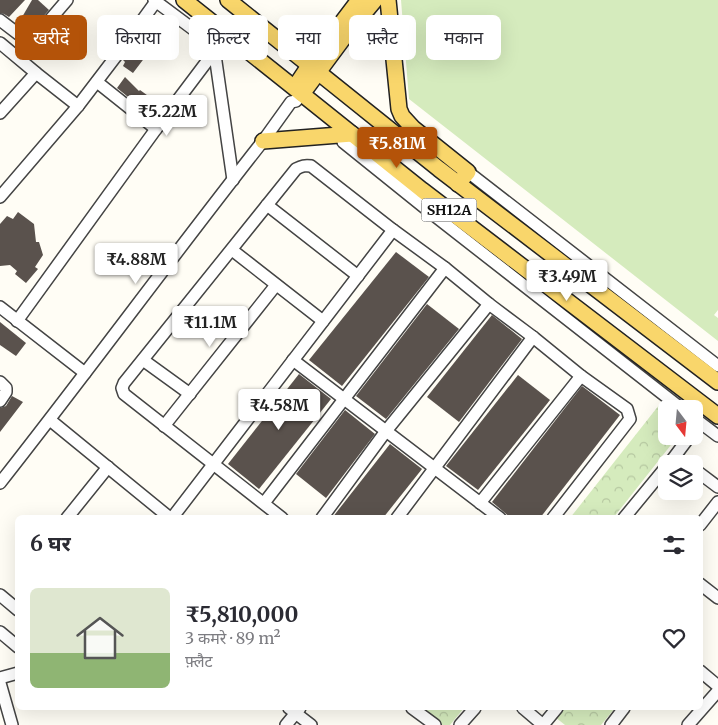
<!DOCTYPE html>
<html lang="hi">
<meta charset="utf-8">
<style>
:root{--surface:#fff;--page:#f7f7f7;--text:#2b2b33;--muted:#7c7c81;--line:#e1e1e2;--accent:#b45309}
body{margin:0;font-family:Merriweather,"Noto Sans Devanagari",serif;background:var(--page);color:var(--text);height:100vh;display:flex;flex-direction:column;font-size:19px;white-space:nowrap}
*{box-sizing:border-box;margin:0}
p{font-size:16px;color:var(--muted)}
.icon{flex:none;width:28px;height:28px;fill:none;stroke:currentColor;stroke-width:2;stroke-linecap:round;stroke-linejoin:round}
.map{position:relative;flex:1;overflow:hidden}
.panel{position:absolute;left:15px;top:515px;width:688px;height:195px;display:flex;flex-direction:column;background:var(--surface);border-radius:8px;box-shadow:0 5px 20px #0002}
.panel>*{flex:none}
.hud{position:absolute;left:15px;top:15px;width:689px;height:45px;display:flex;gap:10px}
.needle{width:32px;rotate:164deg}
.fabs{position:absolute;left:658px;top:400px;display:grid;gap:10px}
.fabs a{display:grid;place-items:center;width:45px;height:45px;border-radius:8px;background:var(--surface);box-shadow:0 5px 20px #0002;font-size:25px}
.price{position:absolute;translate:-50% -42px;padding:0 11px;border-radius:5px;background:#fff;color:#222;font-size:16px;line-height:32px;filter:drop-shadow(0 1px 2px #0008)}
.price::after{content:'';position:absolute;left:50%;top:30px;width:15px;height:11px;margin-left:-8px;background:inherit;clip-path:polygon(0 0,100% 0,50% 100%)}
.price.active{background:var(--accent);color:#fff}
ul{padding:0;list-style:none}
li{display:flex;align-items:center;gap:15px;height:125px;padding:0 15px}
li+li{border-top:1px solid var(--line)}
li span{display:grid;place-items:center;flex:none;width:140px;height:100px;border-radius:8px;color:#555}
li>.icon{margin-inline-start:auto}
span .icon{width:60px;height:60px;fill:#fffc;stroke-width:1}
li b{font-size:21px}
h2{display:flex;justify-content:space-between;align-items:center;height:60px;padding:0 15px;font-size:21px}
.tag{padding:0 18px;border-radius:8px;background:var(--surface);box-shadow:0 5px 20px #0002;font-size:18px;line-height:45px}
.tag.active{background:var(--accent);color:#fff}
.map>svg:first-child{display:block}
</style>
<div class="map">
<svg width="718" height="725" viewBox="0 0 718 725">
<defs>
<pattern id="park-crowns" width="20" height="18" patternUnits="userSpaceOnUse" patternTransform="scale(1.25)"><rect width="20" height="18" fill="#d5ebbd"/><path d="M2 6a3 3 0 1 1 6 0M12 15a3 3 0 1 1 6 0" fill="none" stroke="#b6c8a1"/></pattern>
</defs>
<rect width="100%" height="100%" fill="#fffdf5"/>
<path fill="#d5ebbd" d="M401,0H718V310L714,315L718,318V341L409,99Z"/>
<g fill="url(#park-crowns)">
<path d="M667,395L685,409H666V436H678L614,517L570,518Z"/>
<path d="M420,708H464L450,725H442Z"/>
<path d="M564,708H615L601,725H565L555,717Z"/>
</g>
<g fill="#5a524d">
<path d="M0,0H25L9,17L4,14L0,13Z"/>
<path d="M32,0H38L49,10L29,33L18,24Z"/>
<path d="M143,40L152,48L133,73L123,66L125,62L123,60L126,55L128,56L136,43L139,45Z"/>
<path d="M125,77L139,91L140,90L151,98L143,106L139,103L138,105L117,88Z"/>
<path d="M18,212L34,224L36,242H39L43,255L35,267L38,269L26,283L15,274L17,271L10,265L0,266V224L7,216L13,219Z"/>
<path d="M396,252L429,277L342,386L309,360Z"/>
<path d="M427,304L459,329L386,419L356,396Z"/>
<path d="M492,315L522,339L459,422L427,397Z"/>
<path d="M0,322L26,343L16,356L0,345Z"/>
<path d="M299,374L331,399L259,489L228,464Z"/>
<path d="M518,375L550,400L478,490L446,466Z"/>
<path d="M582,386L620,415L540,518H511L492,502Z"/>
<path d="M12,396L23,402L0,432V408L6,406Z"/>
<path d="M345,410L375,434L326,498L296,474Z"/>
<path d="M390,444L422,469L383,518H332Z"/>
</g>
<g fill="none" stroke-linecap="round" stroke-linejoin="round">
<g stroke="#444" stroke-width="14">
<g id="minor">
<path d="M154,0L213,44"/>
<path d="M0,20L30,43L67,0"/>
<path d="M210,20L233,180"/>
<path d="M0,43L36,73L78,106"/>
<path d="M97,82L156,129L214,52"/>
<path d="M0,113L36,73"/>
<path d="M343,142L435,216L682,409"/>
<path d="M468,172L718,366"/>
<path d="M0,197L78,106L120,51L157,0"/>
<path d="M267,205L358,276"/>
<path d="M232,250L323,321"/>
<path d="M0,307L85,373"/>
<path d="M17,321L156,129"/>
<path d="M143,360L190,394"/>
<path d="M293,360L500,518"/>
<path d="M0,382L6,388V392L0,401"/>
<path d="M694,418L718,436"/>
<path d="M50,420L170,518"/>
<path d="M164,426L276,285"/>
<path d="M669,464L690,436"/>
<path d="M694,469L718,487"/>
<path d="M0,483C89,370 174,254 263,141L291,102L296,101L302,94"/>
<path d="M264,503L445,268"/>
<path d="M480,503L581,376"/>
<path d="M67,518L108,467"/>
<path d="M172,518L393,230"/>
<path d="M282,518L124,394L122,388L124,383L296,169C302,166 305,165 311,166L393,230L445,268L489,304L533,337L581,376L627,409L630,419L553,518"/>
<path d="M322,518L386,431L489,304"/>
<path d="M397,518L533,337"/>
<path d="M624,518L666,467"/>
<path d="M700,525L718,502"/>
<path d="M700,584L718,598"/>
<path d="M0,595L18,610"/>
<path d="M0,632L18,647"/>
<path d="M700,671L718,686"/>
<path d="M0,678L18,673"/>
<path d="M0,683L12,725"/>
<path d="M289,708L311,725"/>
<path d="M412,708L435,725"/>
<path d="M523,708L543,725"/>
<path d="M286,725L300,708"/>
<path d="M460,725L475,708"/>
<path d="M543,725L557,708"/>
<path d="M611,725L624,708"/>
<path d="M688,725L718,691"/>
</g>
</g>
<g stroke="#222" stroke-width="18">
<g id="major">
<path d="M184,0L302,94L422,190L718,416"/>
<path d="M228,0L439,169L718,382"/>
<path d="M388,0L399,109L402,116L413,128L468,172L458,184"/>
<path d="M295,87L309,66L359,0"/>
<path d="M302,94L345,36L375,0"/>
<path d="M263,141L352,134"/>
</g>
</g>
<use href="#minor" stroke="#fff" stroke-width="11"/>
<use href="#major" stroke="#f9d66b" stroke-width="15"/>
</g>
<g text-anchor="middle" stroke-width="5" stroke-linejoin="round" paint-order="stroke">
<rect fill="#fff" stroke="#585858" stroke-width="1" x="421.5" y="198.5" width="55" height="23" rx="4"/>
<g font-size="14" font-weight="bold" fill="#111">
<text x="449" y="215">SH12A</text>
</g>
</g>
</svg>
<div class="fabs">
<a><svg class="needle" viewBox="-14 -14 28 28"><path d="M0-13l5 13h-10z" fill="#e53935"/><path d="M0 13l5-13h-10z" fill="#7c7c81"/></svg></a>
<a><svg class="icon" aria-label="layers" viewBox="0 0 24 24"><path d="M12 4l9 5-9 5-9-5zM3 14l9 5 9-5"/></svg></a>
</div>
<b class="price" style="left:167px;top:137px">₹5.22M</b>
<b class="price active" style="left:397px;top:169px">₹5.81M</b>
<b class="price" style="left:136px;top:285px">₹4.88M</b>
<b class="price" style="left:567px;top:302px">₹3.49M</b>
<b class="price" style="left:210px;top:348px">₹11.1M</b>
<b class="price" style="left:279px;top:431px">₹4.58M</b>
<div class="hud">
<a class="tag active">खरीदें</a>
<a class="tag">किराया</a>
<a class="tag">फ़िल्टर</a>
<a class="tag">नया</a>
<a class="tag">फ़्लैट</a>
<a class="tag">मकान</a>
</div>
<section class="panel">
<h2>6 घर<svg class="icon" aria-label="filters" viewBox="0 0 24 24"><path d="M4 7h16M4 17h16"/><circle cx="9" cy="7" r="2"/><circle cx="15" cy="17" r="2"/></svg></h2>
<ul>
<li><span style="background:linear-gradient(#dfe7d0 65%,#8fb573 0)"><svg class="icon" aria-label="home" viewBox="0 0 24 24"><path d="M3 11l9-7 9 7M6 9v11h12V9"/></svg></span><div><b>₹5,810,000</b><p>3 कमरे · 89 m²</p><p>फ़्लैट</p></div><svg class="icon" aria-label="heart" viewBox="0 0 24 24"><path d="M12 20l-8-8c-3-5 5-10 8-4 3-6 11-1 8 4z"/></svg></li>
</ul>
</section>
</div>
